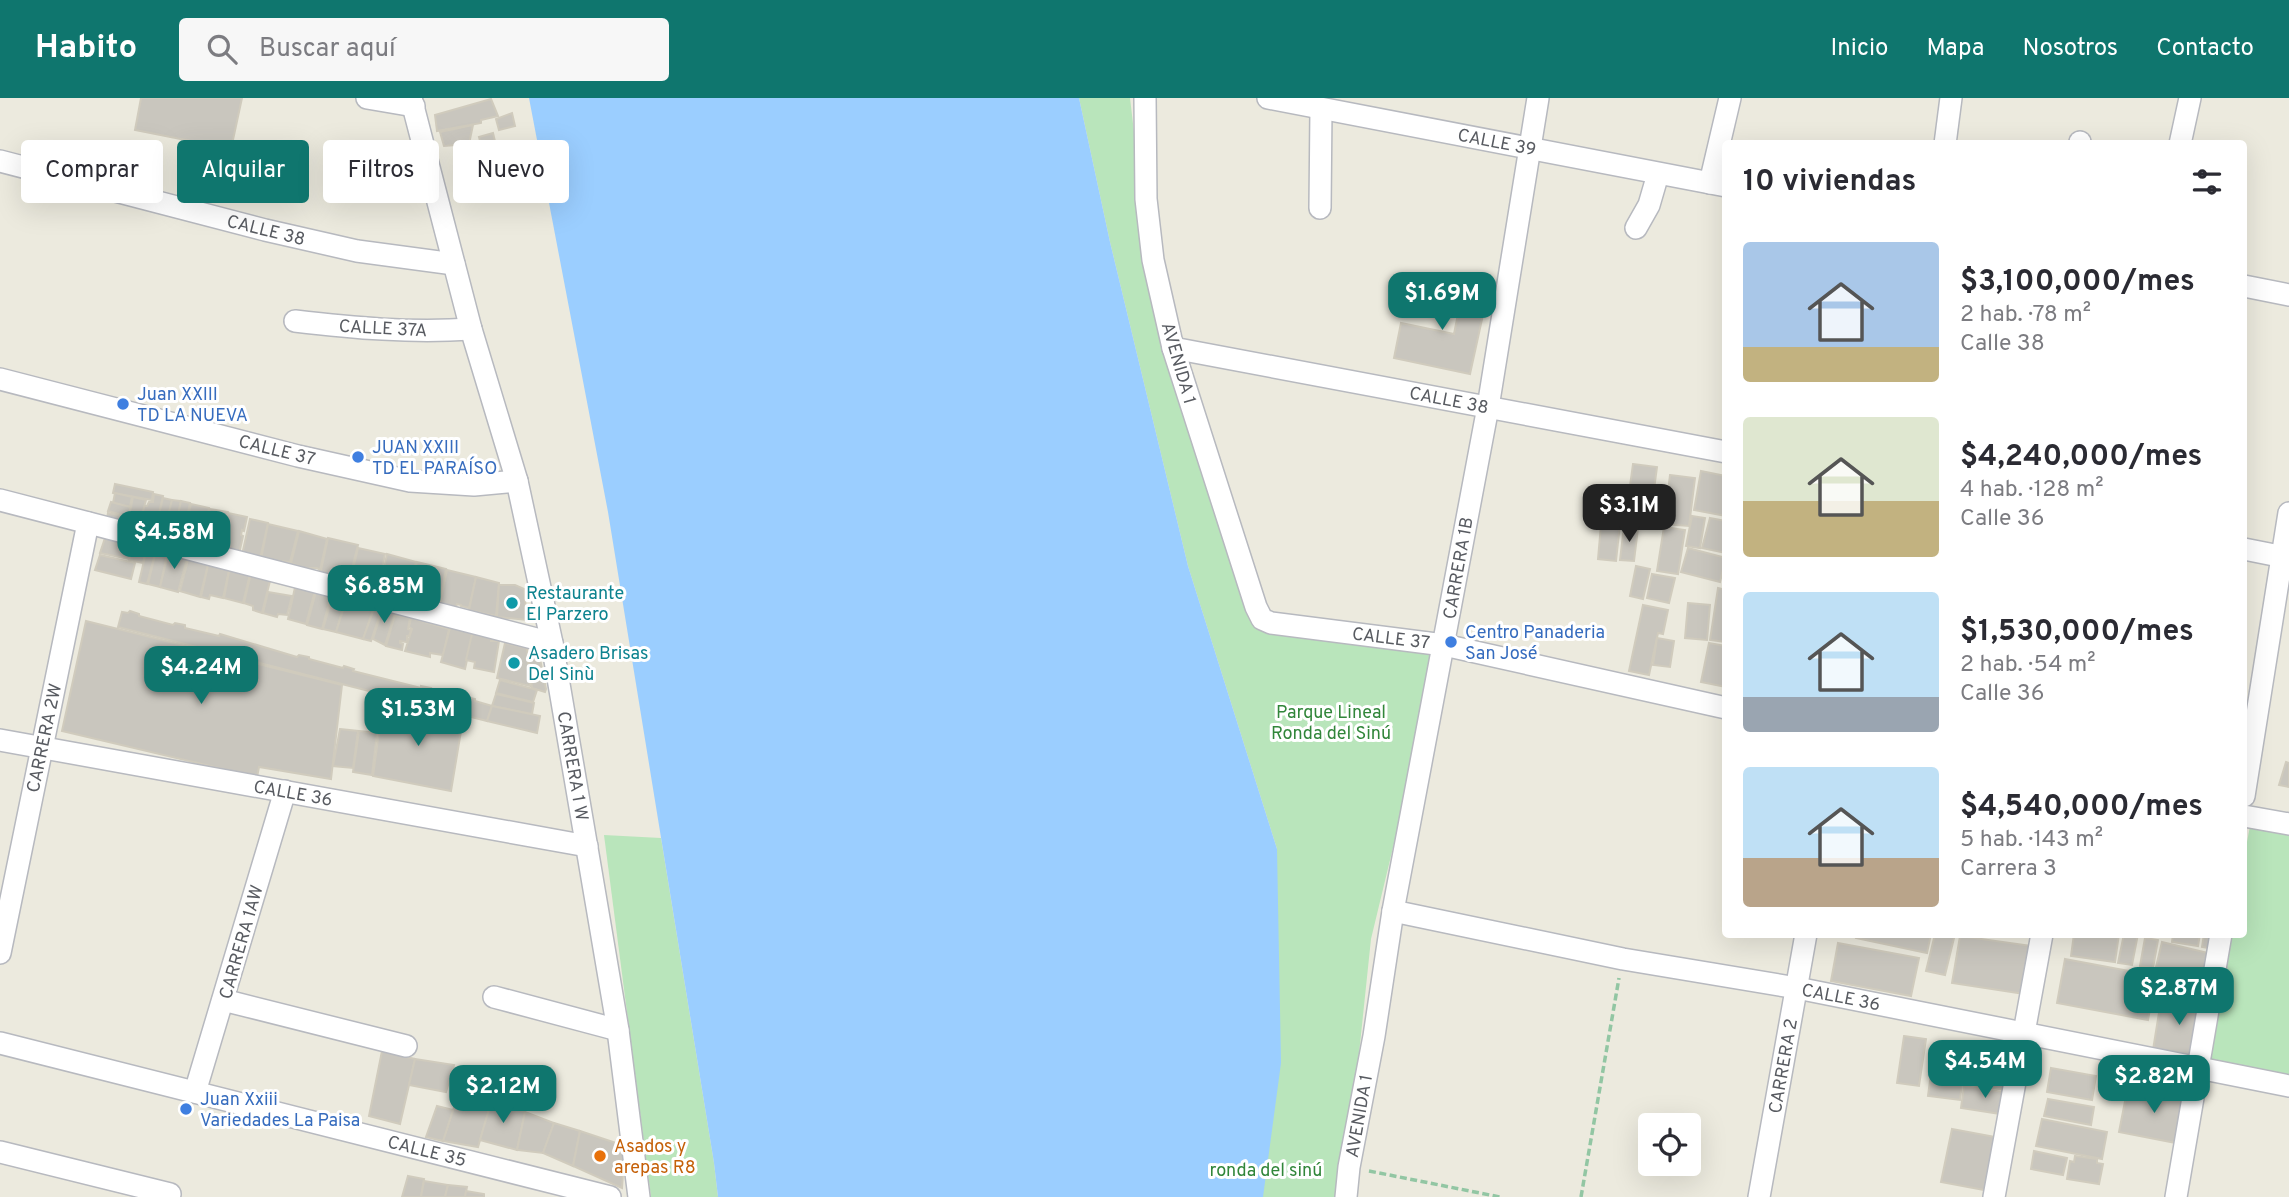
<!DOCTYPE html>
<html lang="es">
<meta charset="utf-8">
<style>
:root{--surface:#fff;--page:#f7f7f7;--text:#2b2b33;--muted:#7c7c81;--accent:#0f766e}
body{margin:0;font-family:Overpass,sans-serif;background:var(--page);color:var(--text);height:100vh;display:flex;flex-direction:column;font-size:26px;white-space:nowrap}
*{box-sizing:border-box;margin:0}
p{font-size:23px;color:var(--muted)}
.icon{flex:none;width:38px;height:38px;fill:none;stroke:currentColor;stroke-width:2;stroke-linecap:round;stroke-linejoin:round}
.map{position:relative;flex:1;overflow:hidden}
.drawer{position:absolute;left:1722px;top:42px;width:525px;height:798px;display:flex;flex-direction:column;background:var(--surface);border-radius:7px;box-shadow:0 7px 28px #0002}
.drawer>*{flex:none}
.hud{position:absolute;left:21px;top:42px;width:665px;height:63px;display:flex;gap:14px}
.tools{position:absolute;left:1638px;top:1015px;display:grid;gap:14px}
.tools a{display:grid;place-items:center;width:63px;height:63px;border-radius:7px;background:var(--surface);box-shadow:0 7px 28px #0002;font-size:35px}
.price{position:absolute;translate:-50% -60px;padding:0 16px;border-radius:14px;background:var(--accent);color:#fff;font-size:23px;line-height:46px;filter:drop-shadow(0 2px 4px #0008)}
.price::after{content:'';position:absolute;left:50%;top:42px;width:21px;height:16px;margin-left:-10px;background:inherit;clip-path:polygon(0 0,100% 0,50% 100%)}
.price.on{background:#222;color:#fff}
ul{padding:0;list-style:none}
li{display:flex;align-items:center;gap:21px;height:175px;padding:0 21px}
li span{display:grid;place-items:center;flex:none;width:196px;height:140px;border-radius:7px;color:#555}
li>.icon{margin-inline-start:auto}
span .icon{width:84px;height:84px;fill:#fffc;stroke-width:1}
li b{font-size:30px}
h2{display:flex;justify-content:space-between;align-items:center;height:84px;padding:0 21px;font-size:30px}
.tag{padding:0 24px;border-radius:7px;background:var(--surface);box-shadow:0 7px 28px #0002;font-size:24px;line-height:63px}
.tag.on{background:var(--accent);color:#fff}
header{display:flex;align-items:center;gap:42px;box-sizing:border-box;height:98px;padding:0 35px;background:var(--accent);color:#fff}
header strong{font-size:33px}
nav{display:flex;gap:38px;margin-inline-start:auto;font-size:24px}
.search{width:490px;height:63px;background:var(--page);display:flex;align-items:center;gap:18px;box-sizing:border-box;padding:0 24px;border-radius:7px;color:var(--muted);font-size:26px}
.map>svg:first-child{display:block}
</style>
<header>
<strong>Habito</strong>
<div class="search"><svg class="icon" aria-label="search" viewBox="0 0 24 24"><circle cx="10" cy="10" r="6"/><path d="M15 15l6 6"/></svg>Buscar aquí</div>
<nav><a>Inicio</a><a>Mapa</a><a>Nosotros</a><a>Contacto</a></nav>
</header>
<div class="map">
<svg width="2289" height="1099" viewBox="0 0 2289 1099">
<rect width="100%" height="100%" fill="#eceade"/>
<g fill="#b9e5bb">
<path d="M1079,0H1130L1146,136L1257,521L1441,550L1371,841L1344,1099H1233L1277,751L1188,468L1110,144Z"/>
<path d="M2250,728L2289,735V980L2205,962L2229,837L2244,836V760Z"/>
<path d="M604,737L661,740L714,1065L718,1099H651Z"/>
</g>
<path fill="#9bceff" d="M529,0H1079L1110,144L1188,468L1277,751L1281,965L1263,1099H718L714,1065L608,414Z"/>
<g fill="#c9c6be" stroke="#d0cbbd" stroke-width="2">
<path d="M141,0H242L231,51L135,32Z"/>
<path d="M491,1L498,18L481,22V25L437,33L435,17Z"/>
<path d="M512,15L515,28L499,32L496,21Z"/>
<path d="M473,27L469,46L444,48L440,34Z"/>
<path d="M493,35L501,68L476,76L472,64L485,63L479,39Z"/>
<path d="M1409,187L1486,203L1470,276L1394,260L1401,225L1454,236L1458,216L1405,205Z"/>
<path d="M1633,366L1657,369L1650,421L1626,417Z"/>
<path d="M1701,373L1726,378V418L1694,412Z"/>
<path d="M1670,377L1695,380L1689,428L1664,426Z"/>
<path d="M115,386L153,394L152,402L113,395Z"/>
<path d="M115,395L132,399L130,409L113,405Z"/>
<path d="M154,396L163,398L154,436L139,433L144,408H147L149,404H153Z"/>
<path d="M133,399L146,402L138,432L127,429Z"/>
<path d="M163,400L172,402L163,439L154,437Z"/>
<path d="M172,402L181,403L173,441L163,439Z"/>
<path d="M181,403L190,405L182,444L173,441Z"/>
<path d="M111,404L130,409L129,419L108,413Z"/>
<path d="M191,406L209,410L201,447L183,442Z"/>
<path d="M210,411L228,414L219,450L202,446Z"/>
<path d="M108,415L129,419L127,429L106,425Z"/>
<path d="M228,415L247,419L244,433L242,432L241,437L243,438L239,456L220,451Z"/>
<path d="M1602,415L1621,417L1616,463L1598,461Z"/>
<path d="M1692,418L1705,420L1700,450L1686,448Z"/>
<path d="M1710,420L1726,423V455L1702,450Z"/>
<path d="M250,421L268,425L260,461L242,457Z"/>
<path d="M268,426L298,433L290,464L283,463L282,466L261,461Z"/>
<path d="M1624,428L1638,430L1634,463L1620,462Z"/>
<path d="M1664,429L1685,432L1678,476L1657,473Z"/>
<path d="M299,433L327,441L320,472L317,470H304L291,465Z"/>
<path d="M106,437L132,445L129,461L100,455Z"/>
<path d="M328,440L358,447L349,482L320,477Z"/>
<path d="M134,443L147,446L143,465L129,462Z"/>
<path d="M148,446L157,448L147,486L139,484Z"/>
<path d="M157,449L168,452L160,489L148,486Z"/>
<path d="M358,450L385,456L378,490L350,484Z"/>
<path d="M1688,450L1726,460L1720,484L1681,474Z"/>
<path d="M169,452L188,457L178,494L160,489Z"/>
<path d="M387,456L416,464L407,497L380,490Z"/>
<path d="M100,457L135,465L131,481L95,472Z"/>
<path d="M189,458L209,463L200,499L180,493Z"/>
<path d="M209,463L230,468L223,500L210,497L209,501L201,499Z"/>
<path d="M417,464L446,471L439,506L429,504L430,500H427L426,502L409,498Z"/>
<path d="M230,468L251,472L243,505L224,500Z"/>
<path d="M1636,468L1650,471L1643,501L1630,498Z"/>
<path d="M447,472L476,479L469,510L461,508V507L457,506L456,509L440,505Z"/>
<path d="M251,475L271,479L262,515L253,512V508L244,505Z"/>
<path d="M1652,476L1675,480L1669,505L1647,500Z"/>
<path d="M476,479L499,485L496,518L469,512Z"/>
<path d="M296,485L316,489L306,526L288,521Z"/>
<path d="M499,487H515L524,491L527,522L497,519Z"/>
<path d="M317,490L332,494L322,531L307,527Z"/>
<path d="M1718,490L1726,492V544L1710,542Z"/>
<path d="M334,493L347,497L336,534L323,531Z"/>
<path d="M268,494L292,498L287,517L278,516L277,519L263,515Z"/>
<path d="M347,500L375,506L363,541L336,534Z"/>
<path d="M1688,505L1710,507L1707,542L1685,540Z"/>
<path d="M1643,507L1668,512L1663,536L1658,535L1649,577L1629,573Z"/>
<path d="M375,508L382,510L371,543L363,541Z"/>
<path d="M383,509L396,512L385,547L373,541Z"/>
<path d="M130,513L139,516V518L173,527L175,525L185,527V530L219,538L220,536L297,559L299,557L309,559V561L343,570L344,568L354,571L353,573L421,590V588L431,590L430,593L465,601L466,599L475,601V603L492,608L487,623L118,529L122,514L128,515Z"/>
<path d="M395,517L410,520L408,531L411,532L409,538H407V544L400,543V545L403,546L402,552L386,548Z"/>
<path d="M411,520L449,531L443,557L430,555V559L405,553L412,531L409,529Z"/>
<path d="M86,523L342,587L331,681L259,669L257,679L62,633Z"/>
<path d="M450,530L473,535L465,571L441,564Z"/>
<path d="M475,534L477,537L491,540V543H499L494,574L474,570L475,564L466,562L472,536Z"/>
<path d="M1657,540L1674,543L1670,569L1653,567Z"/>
<path d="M505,545L527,550L530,588L497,580Z"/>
<path d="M1709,545L1726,548V589L1701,584Z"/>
<path d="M539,556L546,591L545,594L532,590L528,558Z"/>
<path d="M500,582L537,592L533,604L496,595Z"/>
<path d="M496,596L534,605L532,616L492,608Z"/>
<path d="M397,603L402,604V608L462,619L459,632L461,633L451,693L373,678L381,619L393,621Z"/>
<path d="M492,608L540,618L537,635L487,623Z"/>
<path d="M340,631L358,633L353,670L333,668Z"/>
<path d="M359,633L377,635L372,677L353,674Z"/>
<path d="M2286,664L2289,665V689L2279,687Z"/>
<path d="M1857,836H1931L1927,855L1856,840Z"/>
<path d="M1935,836H1955L1945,877L1926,873Z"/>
<path d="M2074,836H2119L2115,864L2071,858Z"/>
<path d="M2124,836H2138L2132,867L2118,865Z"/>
<path d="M2173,836H2200L2198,848L2172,844Z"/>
<path d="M2204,836H2217L2215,851L2202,849Z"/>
<path d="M1960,838L2032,848L2025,896L1952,885Z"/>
<path d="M2145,840L2158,842L2153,870L2140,868Z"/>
<path d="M2162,844L2208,855L2203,880L2156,869Z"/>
<path d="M1838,845L1919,860L1911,898L1831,883Z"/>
<path d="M2065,861L2156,878L2148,922L2057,905Z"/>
<path d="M2161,876L2209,886L2206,900L2158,891Z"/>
<path d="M2162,896L2194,901L2192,913L2205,915L2198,959L2153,952Z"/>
<path d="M1904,938L1926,941L1919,988L1897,985Z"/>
<path d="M1935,945L1967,948L1960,1002L1928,998Z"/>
<path d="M382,953L415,961L400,1026L369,1018Z"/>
<path d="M1967,954L2017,961L2013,993L1962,986Z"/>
<path d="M415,961L454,967L446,994L409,987Z"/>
<path d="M2051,970L2096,978L2092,1002L2047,994Z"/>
<path d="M464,979L497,984L478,1049L443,1043Z"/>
<path d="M1964,988L2010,995L2007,1017L1961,1010Z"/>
<path d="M2128,988L2190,1000L2181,1046L2119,1034Z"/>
<path d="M492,1001L525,1014L517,1052L480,1042Z"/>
<path d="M2048,1001L2094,1009L2091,1027L2044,1018Z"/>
<path d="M437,1008L453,1012L443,1043L426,1039Z"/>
<path d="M525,1014L554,1025L543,1055L517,1052Z"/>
<path d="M2042,1021L2107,1034L2102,1061L2036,1048Z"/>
<path d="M554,1025L580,1033L573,1068L543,1055Z"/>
<path d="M1952,1031L2006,1041L1995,1094L1941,1084Z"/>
<path d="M580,1033L625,1048L622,1090L573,1068Z"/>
<path d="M2034,1053L2067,1060L2063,1077L2031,1071Z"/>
<path d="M2075,1058L2097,1061V1065L2103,1066L2099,1086L2067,1081L2070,1063L2074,1064Z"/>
<path d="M408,1078L424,1081L421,1099H402Z"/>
<path d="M424,1083L448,1087L445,1099H421Z"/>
<path d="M448,1087L467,1089L465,1099H445Z"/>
<path d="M466,1093L484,1096V1099H465Z"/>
</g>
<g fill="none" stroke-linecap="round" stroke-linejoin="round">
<g stroke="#b7b9bf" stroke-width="24">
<g id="minor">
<path d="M367,0L414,8"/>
<path d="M411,0L471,231L517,383L552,545L618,932L639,1099"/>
<path d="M1145,0L1146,101L1153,162L1173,250L1256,509L1262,521L1271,525L1444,547L1726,610"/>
<path d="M1268,0L1726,88"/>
<path d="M1945,46L1951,0"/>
<path d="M2080,46V44"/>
<path d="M2180,46L2190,0"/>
<path d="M0,63L265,132L357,153L454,166"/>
<path d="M1710,85L1730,0"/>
<path d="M1320,110L1321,11"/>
<path d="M1636,130L1649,107L1658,76"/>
<path d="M2244,188L2289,197"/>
<path d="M295,223C354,230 411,235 471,231"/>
<path d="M1173,250L1726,354"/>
<path d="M0,281L298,358L410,383L474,387L517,383"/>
<path d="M0,402L552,545"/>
<path d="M2244,451L2289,460"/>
<path d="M0,642L587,748"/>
<path d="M2244,698L2289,415"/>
<path d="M2244,718L2289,726"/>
<path d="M1393,813L1623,861L1797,890L2289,988"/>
<path d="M0,855L88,425"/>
<path d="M494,899L618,932"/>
<path d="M223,902L406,948"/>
<path d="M0,945L610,1099"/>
<path d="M195,994L285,693"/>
<path d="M0,1054L170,1096"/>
<path d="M1346,1099L1349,1069L1374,938L1393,813L1488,309L1538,0"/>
<path d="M1759,1099L1806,836"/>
<path d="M1994,1099L2042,836"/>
<path d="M2176,1099L2221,836"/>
</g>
</g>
<g stroke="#92c6a3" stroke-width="3.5" stroke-dasharray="7 3.5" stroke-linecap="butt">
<path d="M1369,1073L1500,1099"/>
<path d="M1581,1099L1619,880"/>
</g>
<use href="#minor" stroke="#fff" stroke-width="21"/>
</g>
<g fill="#3f7fe0" stroke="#fff" stroke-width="2.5">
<circle cx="123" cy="306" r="7"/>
<circle cx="358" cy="359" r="7"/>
<circle cx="1451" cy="544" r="7"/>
<circle cx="186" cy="1011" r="7"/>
</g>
<g fill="#0f9aa8" stroke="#fff" stroke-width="2.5">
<circle cx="512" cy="505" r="7"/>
<circle cx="514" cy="565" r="7"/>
</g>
<circle fill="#e8710a" stroke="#fff" stroke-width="2.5" cx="600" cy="1058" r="7"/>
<g text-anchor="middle" stroke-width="6" stroke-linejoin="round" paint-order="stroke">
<g font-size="18" fill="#585b61" stroke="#fff">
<text transform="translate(1497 44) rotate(11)" y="6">CALLE 39</text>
<text transform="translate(266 132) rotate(14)" y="6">CALLE 38</text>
<text transform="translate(383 230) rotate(3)" y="6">CALLE 37A</text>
<text transform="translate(1179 265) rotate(74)" y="6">AVENIDA 1</text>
<text transform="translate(1449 302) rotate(11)" y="6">CALLE 38</text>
<text transform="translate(277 352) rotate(14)" y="6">CALLE 37</text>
<text transform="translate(1458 470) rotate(-80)" y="6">CARRERA 1B</text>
<text transform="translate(1391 540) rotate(7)" y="6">CALLE 37</text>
<text transform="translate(44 640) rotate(-78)" y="6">CARRERA 2W</text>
<text transform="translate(573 668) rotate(80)" y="6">CARRERA 1 W</text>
<text transform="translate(293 695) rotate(10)" y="6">CALLE 36</text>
<text transform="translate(241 844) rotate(-74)" y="6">CARRERA 1AW</text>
<text transform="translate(1841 899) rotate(11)" y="6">CALLE 36</text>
<text transform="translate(1783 968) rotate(-80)" y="6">CARRERA 2</text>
<text transform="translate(1359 1018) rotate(-80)" y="6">AVENIDA 1</text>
<text transform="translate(427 1053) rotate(14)" y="6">CALLE 35</text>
</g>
<g font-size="18" fill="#366cbe" stroke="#fff" text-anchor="start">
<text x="137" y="302">Juan XXIII<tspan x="137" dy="21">TD LA NUEVA</tspan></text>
<text x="372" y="355">JUAN XXIII<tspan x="372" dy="21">TD EL PARAÍSO</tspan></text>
<text x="1465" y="540">Centro Panaderia<tspan x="1465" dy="21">San José</tspan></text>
<text x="200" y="1007">Juan Xxiii<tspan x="200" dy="21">Variedades La Paisa</tspan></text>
</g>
<g font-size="18" fill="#0d838f" stroke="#fff" text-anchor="start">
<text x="526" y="501">Restaurante<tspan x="526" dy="21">El Parzero</tspan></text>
<text x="528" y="561">Asadero Brisas<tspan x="528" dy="21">Del Sinù</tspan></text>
</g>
<g font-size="18" fill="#31863a" stroke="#fff">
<text x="1331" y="620">Parque Lineal<tspan x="1331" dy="21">Ronda del Sinú</tspan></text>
<text x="1266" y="1078">ronda del sinú</text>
</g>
<g font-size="18" fill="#c56008" stroke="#fff" text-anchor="start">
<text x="614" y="1054">Asados y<tspan x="614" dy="21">arepas R8</tspan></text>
</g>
</g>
</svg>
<div class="tools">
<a><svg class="icon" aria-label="locate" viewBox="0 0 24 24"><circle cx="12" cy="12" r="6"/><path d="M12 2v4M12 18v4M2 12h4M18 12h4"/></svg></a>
</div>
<b class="price" style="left:1442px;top:234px">$1.69M</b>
<b class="price on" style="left:1629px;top:446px">$3.1M</b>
<b class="price" style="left:174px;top:473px">$4.58M</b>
<b class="price" style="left:384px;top:527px">$6.85M</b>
<b class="price" style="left:201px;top:608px">$4.24M</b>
<b class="price" style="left:418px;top:650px">$1.53M</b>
<b class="price" style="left:2179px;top:929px">$2.87M</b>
<b class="price" style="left:1985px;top:1002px">$4.54M</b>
<b class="price" style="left:2154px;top:1017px">$2.82M</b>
<b class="price" style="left:503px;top:1027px">$2.12M</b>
<div class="hud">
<a class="tag">Comprar</a>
<a class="tag on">Alquilar</a>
<a class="tag">Filtros</a>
<a class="tag">Nuevo</a>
</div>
<section class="drawer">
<h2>10 viviendas<svg class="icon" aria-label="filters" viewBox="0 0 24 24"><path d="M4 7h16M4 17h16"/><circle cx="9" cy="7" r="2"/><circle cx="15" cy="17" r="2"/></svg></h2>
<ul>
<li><span style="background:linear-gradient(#a9c7e8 75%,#c2b280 0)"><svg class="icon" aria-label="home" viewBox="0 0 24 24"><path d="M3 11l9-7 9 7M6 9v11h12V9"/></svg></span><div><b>$3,100,000/mes</b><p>2 hab. · 78 m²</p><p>Calle 38</p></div></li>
<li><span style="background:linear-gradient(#dfe7d0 60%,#c2b280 0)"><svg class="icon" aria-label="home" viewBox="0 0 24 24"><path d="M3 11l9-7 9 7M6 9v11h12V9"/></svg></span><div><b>$4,240,000/mes</b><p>4 hab. · 128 m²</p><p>Calle 36</p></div></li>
<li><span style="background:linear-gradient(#bfe0f5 75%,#9aa5b1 0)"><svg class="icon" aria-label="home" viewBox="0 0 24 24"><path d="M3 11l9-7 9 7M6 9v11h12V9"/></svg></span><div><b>$1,530,000/mes</b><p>2 hab. · 54 m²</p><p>Calle 36</p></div></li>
<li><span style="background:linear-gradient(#bfe0f5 65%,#b9a48a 0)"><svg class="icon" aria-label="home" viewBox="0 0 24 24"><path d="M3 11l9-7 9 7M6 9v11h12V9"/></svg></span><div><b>$4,540,000/mes</b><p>5 hab. · 143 m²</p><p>Carrera 3</p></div></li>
</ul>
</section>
</div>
